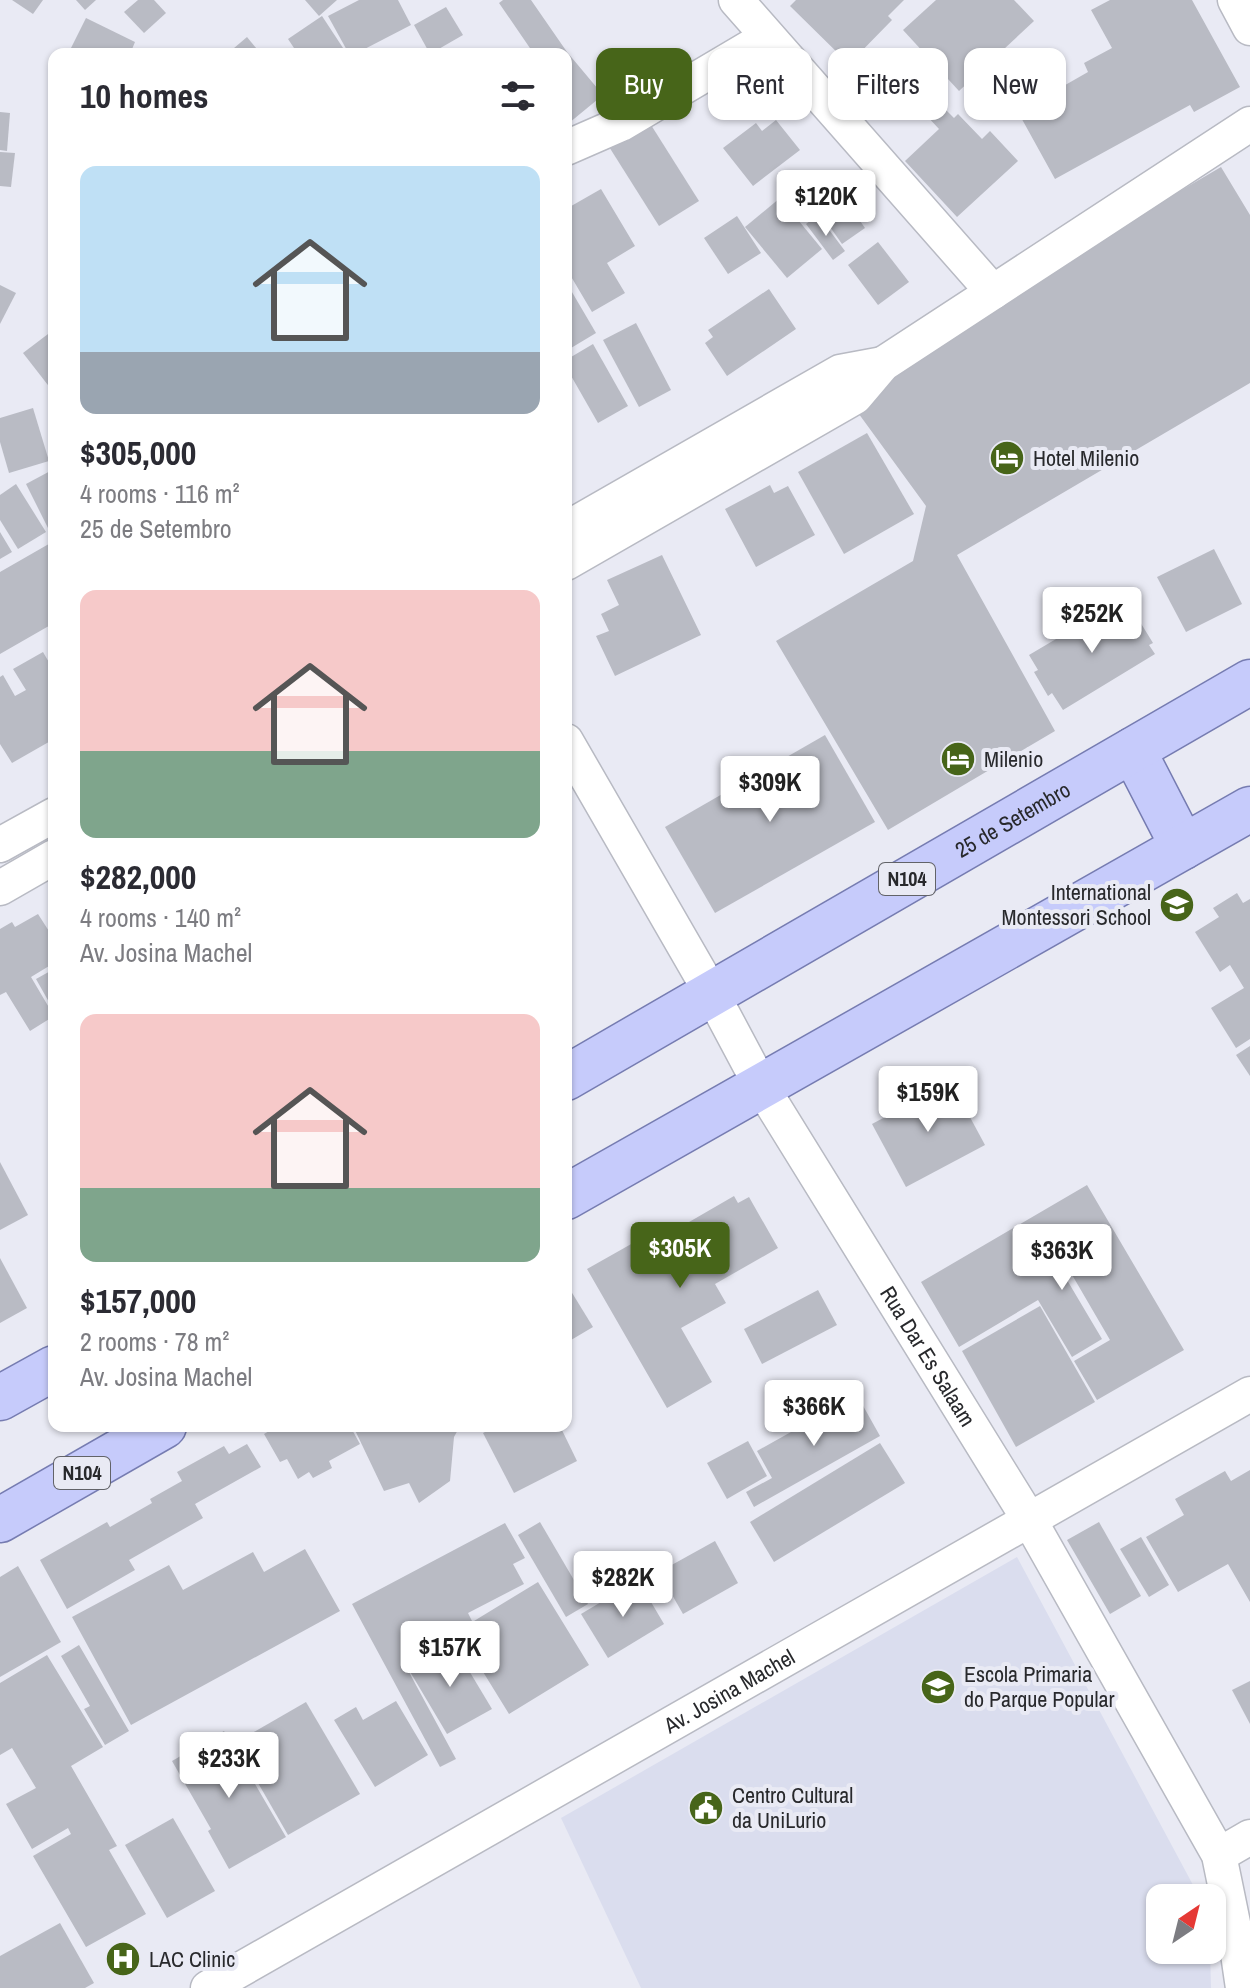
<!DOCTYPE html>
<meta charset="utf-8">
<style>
:root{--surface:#fff;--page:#f7f7f7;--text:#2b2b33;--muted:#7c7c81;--accent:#476519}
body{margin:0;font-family:"Archivo Narrow",sans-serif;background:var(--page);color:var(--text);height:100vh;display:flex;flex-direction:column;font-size:30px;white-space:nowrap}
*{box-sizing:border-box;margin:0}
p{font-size:26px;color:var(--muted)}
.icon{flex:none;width:44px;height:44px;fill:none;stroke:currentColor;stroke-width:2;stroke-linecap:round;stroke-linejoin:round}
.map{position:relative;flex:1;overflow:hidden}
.side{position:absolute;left:48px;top:48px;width:524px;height:1384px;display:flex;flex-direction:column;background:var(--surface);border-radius:16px;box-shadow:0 2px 6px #0004}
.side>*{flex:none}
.banner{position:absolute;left:596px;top:48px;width:534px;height:72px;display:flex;gap:16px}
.needle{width:52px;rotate:35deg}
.controls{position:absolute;left:1146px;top:1884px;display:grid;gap:16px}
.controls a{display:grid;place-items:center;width:80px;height:80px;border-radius:16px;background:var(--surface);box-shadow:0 2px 6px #0004;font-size:40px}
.price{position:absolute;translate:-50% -68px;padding:0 18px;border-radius:8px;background:#fff;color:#222;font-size:26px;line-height:52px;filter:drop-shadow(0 2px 4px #0008)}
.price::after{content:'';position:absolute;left:50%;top:48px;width:24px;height:18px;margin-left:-12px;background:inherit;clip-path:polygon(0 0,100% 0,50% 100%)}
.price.current{background:var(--accent);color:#fff}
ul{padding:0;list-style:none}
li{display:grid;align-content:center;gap:16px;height:424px;padding:0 32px}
li span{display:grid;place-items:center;height:248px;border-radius:16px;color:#555}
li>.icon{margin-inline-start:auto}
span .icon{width:144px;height:144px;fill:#fffc;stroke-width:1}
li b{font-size:34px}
h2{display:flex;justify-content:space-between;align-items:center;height:96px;padding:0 32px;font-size:34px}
.pill{padding:0 28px;border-radius:16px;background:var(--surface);box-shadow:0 2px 6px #0004;font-size:28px;line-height:72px}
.pill.current{background:var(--accent);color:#fff}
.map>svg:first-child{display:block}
</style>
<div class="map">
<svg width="1250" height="1988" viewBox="0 0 1250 1988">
<rect width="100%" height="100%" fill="#e9eaf4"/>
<path fill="#daddee" d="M1017,1557L1200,1898H1160V1950H1210L1211,1988H641L561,1818Z"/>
<g fill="#b9bbc4">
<path d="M12,0H43L33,14Z"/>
<path d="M76,0H96L85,10Z"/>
<path d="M138,0H154L166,13L144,33L124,12Z"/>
<path d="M305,0H337L319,16Z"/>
<path d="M359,0H398L411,25L355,54H349L328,16Z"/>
<path d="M503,0H531L567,52L603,95L569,123L566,119V54H534L499,3Z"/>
<path d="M796,0H904L888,16L892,20L849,64L790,6Z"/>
<path d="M936,0H1014L1034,21L959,91L903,30Z"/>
<path d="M1110,0H1192L1240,87L1194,112L1190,105L1055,179L1018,112L1088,72L1084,63L1112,48L1091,10Z"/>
<path d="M446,7L463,35L430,54L414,25Z"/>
<path d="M322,16L347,54H298L288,39Z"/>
<path d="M86,18L135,42L130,54H68Z"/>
<path d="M247,37L261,54H227Z"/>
<path d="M939,103L954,118L958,114L982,139L990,131L1018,161L957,217L905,161L939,129L926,115Z"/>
<path d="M0,112L10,113L7,151L0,150Z"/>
<path d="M646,117L699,201L659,226L606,142Z"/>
<path d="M776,120L800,150L753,186L723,148L756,123L762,131Z"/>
<path d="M0,152L15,153L11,187L0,186Z"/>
<path d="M1221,167L1250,215V383L957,555L1055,731L888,830L776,641L913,561L926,506L856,410L899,369L1052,266Z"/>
<path d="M601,189L635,246L607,263L625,293L592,312L566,268V209Z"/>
<path d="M780,198L822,249L787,278L745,227Z"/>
<path d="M846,201L865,228L842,244L823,217Z"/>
<path d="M818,215L845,251L833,260L806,224Z"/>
<path d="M737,216L761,253L728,274L704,238Z"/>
<path d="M878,242L909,282L878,305L848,265Z"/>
<path d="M0,285L16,293L0,324Z"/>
<path d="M569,287L596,333L566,351V289Z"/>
<path d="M769,289L796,329L727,376L705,343L713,337L708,330Z"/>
<path d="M636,323L671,390L639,407L603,340Z"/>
<path d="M52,331L54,333V386L51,389L23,353Z"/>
<path d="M593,344L628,406L598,423L566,367V360Z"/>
<path d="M33,408L49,461L9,473L0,442V418Z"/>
<path d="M867,433L914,514L844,554L798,472Z"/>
<path d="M54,469V533L51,534L26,484Z"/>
<path d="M16,484L46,532L18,549L0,520V495Z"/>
<path d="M770,485L774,493L788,486L815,535L756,567L725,509Z"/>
<path d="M0,532L12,552L0,559Z"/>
<path d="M54,541V610L51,611L54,623L0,654V572Z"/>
<path d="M1214,549L1242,604L1186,632L1157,577Z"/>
<path d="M662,555L701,635L615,676L596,636L609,631L601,614L619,605L607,580Z"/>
<path d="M1122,600L1133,619L1137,617L1153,643L1149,645L1155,654L1063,710L1052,693L1048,696L1034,672L1038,670L1029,655Z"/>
<path d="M43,652L54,671V739L12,763L0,744V677L3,675L15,696L26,690L13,669Z"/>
<path d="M825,735L875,822L715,913L665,827Z"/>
<path d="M1237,893L1243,903L1250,899V1039L1236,1048L1211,1008L1244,988L1230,965L1220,972L1195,932L1219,917L1213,908Z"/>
<path d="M38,914L54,939V963L31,977L54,1016L30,1031L6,992L0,995V929L12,922L15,927Z"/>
<path d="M54,969V1011L36,979Z"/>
<path d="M1250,1046V1076L1236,1055Z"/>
<path d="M951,1082L985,1145L906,1187L872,1124Z"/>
<path d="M0,1162L28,1215L0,1230Z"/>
<path d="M1087,1185L1184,1350L1097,1400L1074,1361L1110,1340L1057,1249L1051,1253L1102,1339L1072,1357L1038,1300L959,1347L921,1282Z"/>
<path d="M734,1196L738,1203L749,1197L778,1248L715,1284L726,1303L681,1328L712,1382L667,1408L587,1269L633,1243L641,1258L681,1235L677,1229Z"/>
<path d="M0,1258L27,1308L0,1323Z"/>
<path d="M566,1283L593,1327L566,1343Z"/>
<path d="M818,1290L837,1325L762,1364L744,1329Z"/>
<path d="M1040,1306L1095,1402L1016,1447L962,1351Z"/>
<path d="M857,1395L880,1436L754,1507L746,1492L772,1478L757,1451Z"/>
<path d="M278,1426H350L360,1444L329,1461L332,1468L313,1478L309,1472L298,1479L287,1459L280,1462L264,1434Z"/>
<path d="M353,1426H460L454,1437L450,1481L419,1503L409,1483L384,1491Z"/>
<path d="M496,1426H560L577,1461L514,1493L483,1433Z"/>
<path d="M748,1441L767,1476L727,1499L707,1463Z"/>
<path d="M880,1443L905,1483L774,1562L750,1522Z"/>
<path d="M247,1444L261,1467L195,1504L203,1518L129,1560L135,1570L67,1609L40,1560L107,1522L110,1527L152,1503L150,1499L182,1481L177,1472L224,1446L229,1454Z"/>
<path d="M1250,1470V1602L1228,1564L1178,1592L1146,1537L1184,1515L1175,1499L1225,1471L1231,1481Z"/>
<path d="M540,1522L588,1604L566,1617L518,1535Z"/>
<path d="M1099,1522L1141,1596L1110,1614L1067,1540Z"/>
<path d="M505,1523L525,1558L513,1564L524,1584L468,1613L473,1623L403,1661L456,1759L440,1767L352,1604Z"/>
<path d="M1141,1537L1169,1585L1149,1597L1120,1549Z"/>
<path d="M715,1541L738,1583L683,1614L659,1572Z"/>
<path d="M305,1549L340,1611L131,1725L72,1617L169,1565L183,1590L253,1552L264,1572Z"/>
<path d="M18,1566L61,1642L0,1677V1577Z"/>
<path d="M638,1580L664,1624L608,1658L581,1614Z"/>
<path d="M538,1582L589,1665L509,1714L464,1641L480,1631L474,1621Z"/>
<path d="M453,1644L492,1709L447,1734L409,1670Z"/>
<path d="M79,1645L129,1731L105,1745L84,1709L90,1706L61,1656Z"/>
<path d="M47,1655L103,1747L71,1766L117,1846L109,1850L146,1914L86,1947L33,1856L71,1834L68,1828L32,1849L6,1804L36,1788L12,1748L0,1755V1683Z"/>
<path d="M1250,1681V1724L1232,1690Z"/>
<path d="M396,1701L428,1755L375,1787L334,1720L356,1707L363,1720Z"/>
<path d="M306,1702L360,1794L288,1835L235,1743Z"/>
<path d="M224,1731L286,1837L229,1869L208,1831L211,1829L172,1761Z"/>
<path d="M173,1818L215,1891L167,1918L125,1845Z"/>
<path d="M60,1923L94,1983L85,1988H0V1956Z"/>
</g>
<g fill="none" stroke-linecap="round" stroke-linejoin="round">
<g stroke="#b8bac3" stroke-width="37">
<g id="street">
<path d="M736,0L993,292"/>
<path d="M1235,0L1250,28"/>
<path d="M566,148L621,124L768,37"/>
<path d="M566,529L840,372L883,364"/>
<path d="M566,563L855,397L883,364L1250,124"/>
<path id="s1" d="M566,741L712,994L761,1086L1030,1521L1219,1855L1235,1933L1243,1988"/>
<path d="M0,845L54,815"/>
<path d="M0,888L54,857"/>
<path d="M1219,1855L1250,1837"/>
<path id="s2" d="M208,1988L1250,1394"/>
</g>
</g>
<g stroke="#767cb1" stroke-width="47">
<g id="primary">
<path d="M1133,750L1183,847"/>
<path id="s3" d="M566,1078L1250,682"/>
<path d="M566,1197L1250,809"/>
<path d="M0,1398L54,1368"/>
<path d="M0,1520L164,1426"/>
</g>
</g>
<use href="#street" stroke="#fff" stroke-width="34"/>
<use href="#primary" stroke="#c6cbfb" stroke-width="44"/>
</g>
<defs>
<g id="hotel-disc" transform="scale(1.8)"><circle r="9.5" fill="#476519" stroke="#e9eaf4"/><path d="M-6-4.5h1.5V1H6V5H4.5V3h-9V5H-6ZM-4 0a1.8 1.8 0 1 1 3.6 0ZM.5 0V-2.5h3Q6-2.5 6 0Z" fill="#fff"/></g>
<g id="school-disc" transform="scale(1.8)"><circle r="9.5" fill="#476519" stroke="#e9eaf4"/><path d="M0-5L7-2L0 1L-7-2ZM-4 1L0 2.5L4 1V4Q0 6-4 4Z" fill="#fff"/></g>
<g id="civic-disc" transform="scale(1.8)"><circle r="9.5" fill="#476519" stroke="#e9eaf4"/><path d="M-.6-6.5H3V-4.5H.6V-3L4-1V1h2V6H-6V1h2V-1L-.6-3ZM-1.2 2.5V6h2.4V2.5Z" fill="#fff"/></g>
<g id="hospital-disc" transform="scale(1.8)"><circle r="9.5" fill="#476519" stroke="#e9eaf4"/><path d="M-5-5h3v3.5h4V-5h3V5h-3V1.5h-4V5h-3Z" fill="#fff"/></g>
</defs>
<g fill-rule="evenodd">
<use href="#hotel-disc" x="1007" y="458"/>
<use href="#hotel-disc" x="958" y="759"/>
<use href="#school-disc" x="1177" y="905"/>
<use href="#school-disc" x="938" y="1687"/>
<use href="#civic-disc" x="706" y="1808"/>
<use href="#hospital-disc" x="123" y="1959"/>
</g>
<g text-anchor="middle" stroke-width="8" stroke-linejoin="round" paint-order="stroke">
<g fill="#e9eaf4" stroke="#626368" stroke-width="2">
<rect x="879" y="863" width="56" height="32" rx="6"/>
<rect x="54" y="1457" width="56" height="32" rx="6"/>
</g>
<g font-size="20" font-weight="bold" fill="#28292c">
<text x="907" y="886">N104</text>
<text x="82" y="1480">N104</text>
</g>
<g font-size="22" fill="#28292c" stroke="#e9eaf4" text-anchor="start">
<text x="1033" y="466">Hotel Milenio</text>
<text x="984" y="767">Milenio</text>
<text x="1151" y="900" text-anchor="end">International<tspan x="1151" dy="25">Montessori School</tspan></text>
<text x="964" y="1682">Escola Primaria<tspan x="964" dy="25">do Parque Popular</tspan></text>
<text x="732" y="1803">Centro Cultural<tspan x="732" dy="25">da UniLurio</tspan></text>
<text x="149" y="1967">LAC Clinic</text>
</g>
<g font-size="22" fill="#28292c" stroke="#e9eaf4">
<text dy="8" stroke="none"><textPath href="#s3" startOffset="516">25 de Setembro</textPath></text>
<text dy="8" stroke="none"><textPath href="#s1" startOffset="714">Rua Dar Es Salaam</textPath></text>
<text dy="8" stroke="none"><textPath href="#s2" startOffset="600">Av. Josina Machel</textPath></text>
</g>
</g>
</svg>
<div class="controls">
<a><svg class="needle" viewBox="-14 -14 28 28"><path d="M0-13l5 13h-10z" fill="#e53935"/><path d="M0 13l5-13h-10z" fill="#7c7c81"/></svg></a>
</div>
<b class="price" style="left:826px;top:238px">$120K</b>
<b class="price" style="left:1092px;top:655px">$252K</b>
<b class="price" style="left:770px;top:824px">$309K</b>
<b class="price" style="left:928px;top:1134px">$159K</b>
<b class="price current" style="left:680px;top:1290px">$305K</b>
<b class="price" style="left:1062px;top:1292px">$363K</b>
<b class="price" style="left:814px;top:1448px">$366K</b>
<b class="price" style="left:623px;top:1619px">$282K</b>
<b class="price" style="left:450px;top:1689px">$157K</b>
<b class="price" style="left:229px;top:1800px">$233K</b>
<div class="banner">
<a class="pill current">Buy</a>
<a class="pill">Rent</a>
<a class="pill">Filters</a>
<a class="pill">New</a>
</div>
<section class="side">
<h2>10 homes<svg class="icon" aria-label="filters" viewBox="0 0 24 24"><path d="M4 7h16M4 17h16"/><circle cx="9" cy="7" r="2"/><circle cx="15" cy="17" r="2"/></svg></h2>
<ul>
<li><span style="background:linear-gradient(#bfe0f5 75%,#9aa5b1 0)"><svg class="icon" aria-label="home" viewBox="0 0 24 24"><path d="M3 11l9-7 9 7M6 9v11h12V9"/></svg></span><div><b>$305,000</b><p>4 rooms · 116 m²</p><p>25 de Setembro</p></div></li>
<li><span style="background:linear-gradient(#f6c9c9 65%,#7fa58c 0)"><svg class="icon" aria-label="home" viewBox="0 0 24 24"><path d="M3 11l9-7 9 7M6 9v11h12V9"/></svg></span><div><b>$282,000</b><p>4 rooms · 140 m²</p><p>Av. Josina Machel</p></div></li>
<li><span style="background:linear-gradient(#f6c9c9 70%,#7fa58c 0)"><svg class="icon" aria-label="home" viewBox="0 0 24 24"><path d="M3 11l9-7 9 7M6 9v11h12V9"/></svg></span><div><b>$157,000</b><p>2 rooms · 78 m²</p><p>Av. Josina Machel</p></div></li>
</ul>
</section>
</div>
